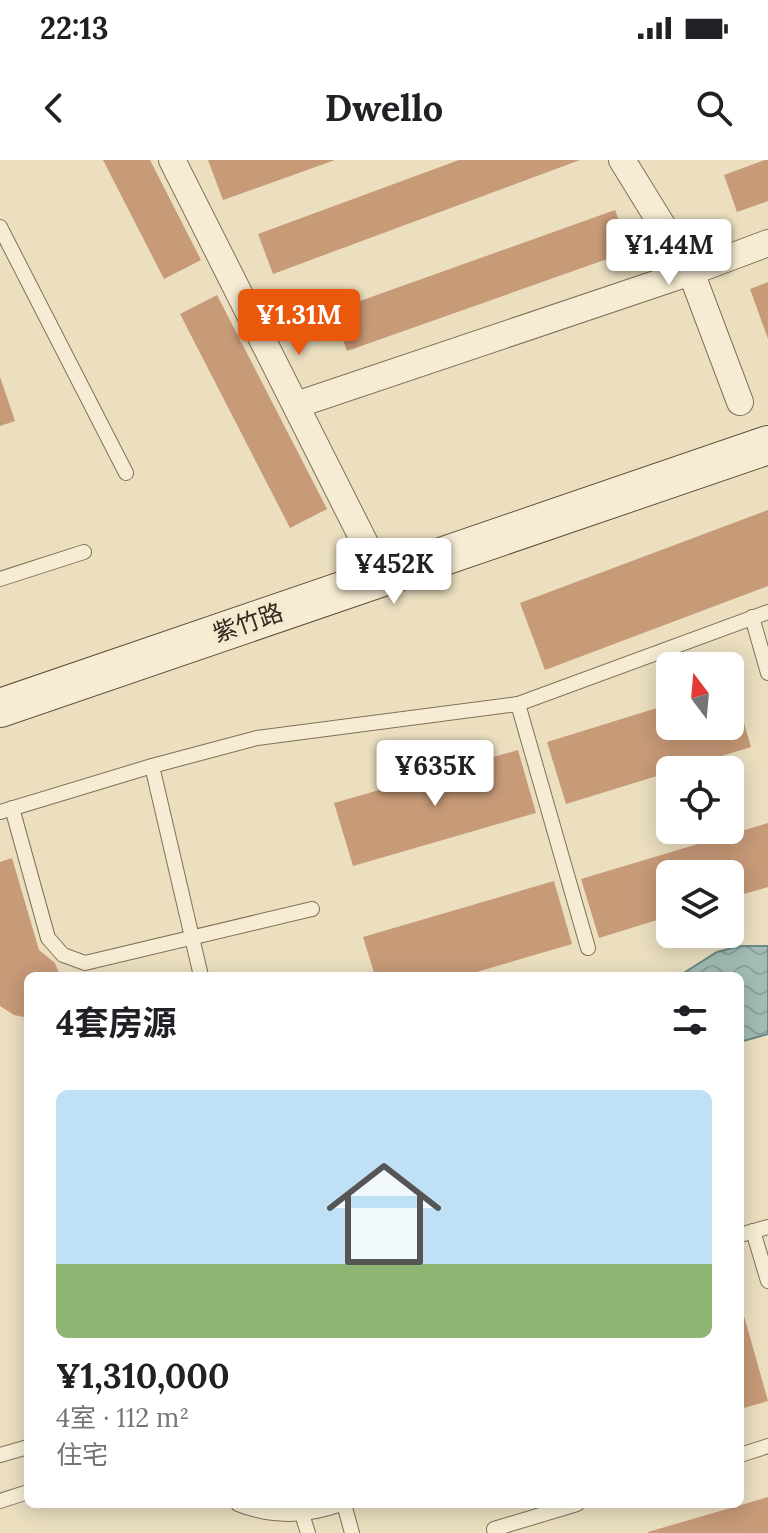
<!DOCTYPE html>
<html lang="zh">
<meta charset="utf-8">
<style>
:root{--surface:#fff;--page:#f6f6f6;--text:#202124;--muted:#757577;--line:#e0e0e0;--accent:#ea580c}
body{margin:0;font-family:Lora,"Noto Sans SC",serif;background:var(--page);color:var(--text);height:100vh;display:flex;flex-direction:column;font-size:30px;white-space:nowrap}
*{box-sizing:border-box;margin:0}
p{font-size:26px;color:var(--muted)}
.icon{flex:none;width:44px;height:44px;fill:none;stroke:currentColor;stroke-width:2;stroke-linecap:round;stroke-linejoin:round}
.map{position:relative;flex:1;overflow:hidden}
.panel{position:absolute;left:24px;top:812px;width:720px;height:536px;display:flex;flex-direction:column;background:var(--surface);border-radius:12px;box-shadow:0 4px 20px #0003}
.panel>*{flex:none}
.needle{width:52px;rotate:344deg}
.fabs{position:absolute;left:656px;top:492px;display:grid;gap:16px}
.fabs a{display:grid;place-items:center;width:88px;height:88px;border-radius:12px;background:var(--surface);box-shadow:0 4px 20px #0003;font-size:40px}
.price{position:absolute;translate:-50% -68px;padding:0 18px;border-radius:8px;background:#fff;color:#222;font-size:26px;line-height:52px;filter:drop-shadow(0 2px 4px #0008)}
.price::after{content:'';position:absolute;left:50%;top:48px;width:24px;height:18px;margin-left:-12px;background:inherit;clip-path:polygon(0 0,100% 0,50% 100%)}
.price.current{background:var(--accent);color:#fff}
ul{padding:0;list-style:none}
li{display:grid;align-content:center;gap:16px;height:424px;padding:0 32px}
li+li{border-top:2px solid var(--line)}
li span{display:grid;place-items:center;height:248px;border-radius:12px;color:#555}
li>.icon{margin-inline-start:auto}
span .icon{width:144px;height:144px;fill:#fffc;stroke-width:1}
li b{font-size:34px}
h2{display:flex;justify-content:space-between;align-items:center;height:96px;padding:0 32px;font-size:34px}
.status{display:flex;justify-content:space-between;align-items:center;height:56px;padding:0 40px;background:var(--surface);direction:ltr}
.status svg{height:22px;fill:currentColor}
header{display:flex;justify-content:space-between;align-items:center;height:104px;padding:0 32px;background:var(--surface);font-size:36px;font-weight:800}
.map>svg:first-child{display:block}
</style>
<div class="status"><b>22:13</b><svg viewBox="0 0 49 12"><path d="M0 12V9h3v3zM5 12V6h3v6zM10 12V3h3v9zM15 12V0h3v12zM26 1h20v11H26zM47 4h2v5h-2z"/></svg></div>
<header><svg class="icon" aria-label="back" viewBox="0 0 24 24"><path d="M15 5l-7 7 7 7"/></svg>Dwello<svg class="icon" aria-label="search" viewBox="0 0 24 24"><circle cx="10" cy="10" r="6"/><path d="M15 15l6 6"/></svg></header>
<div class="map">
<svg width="768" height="1373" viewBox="0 0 768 1373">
<defs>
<pattern id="water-waves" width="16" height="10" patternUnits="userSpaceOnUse" patternTransform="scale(2)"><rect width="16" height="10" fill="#a3bdb6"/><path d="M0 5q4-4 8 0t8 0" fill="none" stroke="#8da29c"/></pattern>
</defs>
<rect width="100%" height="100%" fill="#ebdfc0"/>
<path fill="url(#water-waves)" stroke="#6b8a83" stroke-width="2" d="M741,786H768V874L740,882V816H679L717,792Z"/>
<g fill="#c79a78">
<path d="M103,0H150L201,100L164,119Z"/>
<path d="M208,0H335L223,40Z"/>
<path d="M459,0H580L273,114L258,74Z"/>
<path d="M765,0H768V41L737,52L724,15Z"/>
<path d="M615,50L630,91L347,191L332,151Z"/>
<path d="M768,122V179L750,129Z"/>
<path d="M217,135L327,349L290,368L180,154Z"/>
<path d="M0,217L15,261L0,266Z"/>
<path d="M768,350V426L545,510L520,443Z"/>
<path d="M733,525L751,587L566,644L547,582L670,544V566H730V526Z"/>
<path d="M518,590L536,653L353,706L334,643Z"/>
<path d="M768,663V727L730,738V714H670V756L599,778L581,719Z"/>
<path d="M12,698L39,790L55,803L60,816H28V857H24L14,855L0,846V702Z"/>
<path d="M554,721L572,784L463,816H375L363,777Z"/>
<path d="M744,1156L768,1241L740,1249V1157Z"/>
<path d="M768,1337V1373H648V1372Z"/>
</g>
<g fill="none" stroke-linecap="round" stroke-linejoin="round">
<g stroke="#827059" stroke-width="16">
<g id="lane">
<path d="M0,67L126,313"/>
<path d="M0,419L84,392"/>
<path d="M752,457L768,513"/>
<path d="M518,544L588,788"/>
<path d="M152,606L201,816"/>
<path d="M12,648L48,778L63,795L85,803L312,749"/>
<path d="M0,652L152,606L257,578L518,544L768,452"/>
<path d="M753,1071L768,1121"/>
<path d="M740,1075L768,1067"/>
<path d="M0,1295L28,1287"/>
<path d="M740,1295L768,1286"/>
<path d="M0,1341L28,1332"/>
<path d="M238,1344C273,1358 306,1357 341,1344"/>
<path d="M344,1344L352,1373"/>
<path d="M302,1354L308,1373"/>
<path d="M495,1373L494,1369L577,1344"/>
</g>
</g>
<g stroke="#827059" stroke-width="28">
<g id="street">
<path d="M172,0L382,417"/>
<path d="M622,0L691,112L740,242"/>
<path d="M296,245L691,112L768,83"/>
</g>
</g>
<g stroke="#64513d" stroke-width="40">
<path id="secondary" d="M0,548L768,285"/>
</g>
<use href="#lane" stroke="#f6ecd3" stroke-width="14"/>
<use href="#street" stroke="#f6ecd3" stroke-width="26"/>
<use href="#secondary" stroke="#f6ecd3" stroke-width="38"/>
</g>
<g text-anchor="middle" stroke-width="8" stroke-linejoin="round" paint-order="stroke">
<g font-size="24" fill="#33281d" stroke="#f3e9cf">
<text transform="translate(248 463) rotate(-19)" y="8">紫竹路</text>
</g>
</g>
</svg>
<div class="fabs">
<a><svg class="needle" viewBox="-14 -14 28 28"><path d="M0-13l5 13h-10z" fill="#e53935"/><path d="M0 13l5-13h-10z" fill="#757577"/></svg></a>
<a><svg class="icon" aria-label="locate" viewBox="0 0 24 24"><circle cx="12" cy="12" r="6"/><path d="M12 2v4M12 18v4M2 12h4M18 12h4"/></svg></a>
<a><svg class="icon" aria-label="layers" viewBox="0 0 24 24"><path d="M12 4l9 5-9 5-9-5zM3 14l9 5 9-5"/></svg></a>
</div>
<b class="price" style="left:669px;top:127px">¥1.44M</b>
<b class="price current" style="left:299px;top:197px">¥1.31M</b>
<b class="price" style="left:394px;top:446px">¥452K</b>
<b class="price" style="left:435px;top:648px">¥635K</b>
<section class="panel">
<h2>4套房源<svg class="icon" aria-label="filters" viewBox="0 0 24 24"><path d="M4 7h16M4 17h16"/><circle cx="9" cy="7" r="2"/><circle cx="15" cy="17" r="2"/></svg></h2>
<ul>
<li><span style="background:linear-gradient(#bfe0f5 70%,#8fb573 0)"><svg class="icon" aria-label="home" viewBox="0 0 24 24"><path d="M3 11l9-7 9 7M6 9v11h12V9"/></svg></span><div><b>¥1,310,000</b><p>4室 · 112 m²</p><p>住宅</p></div></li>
</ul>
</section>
</div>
